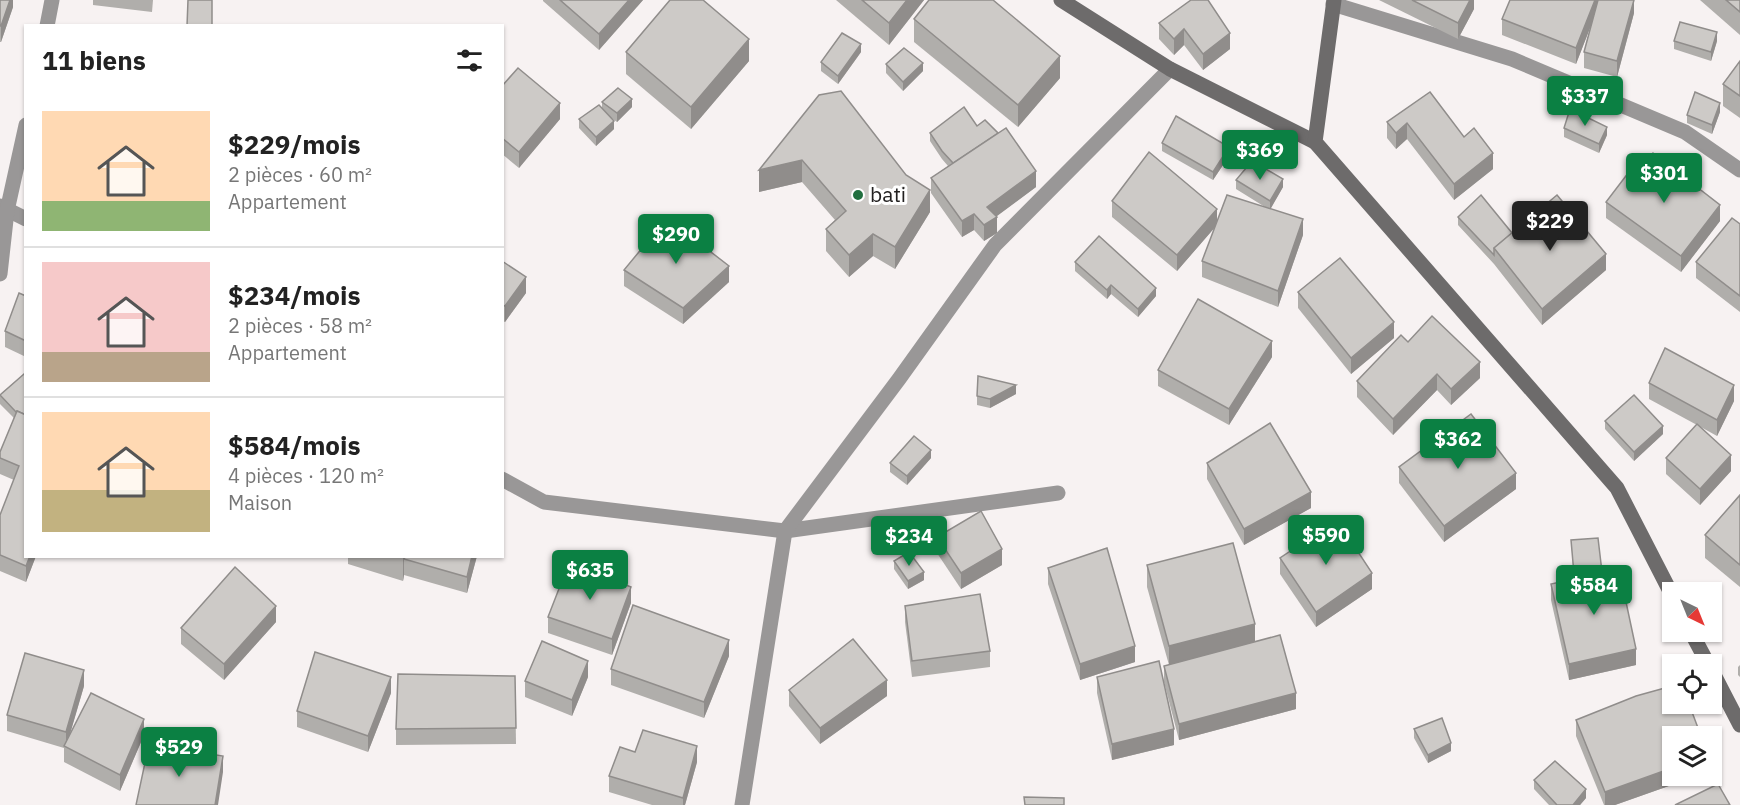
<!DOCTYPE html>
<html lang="fr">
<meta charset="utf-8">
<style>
:root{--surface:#fff;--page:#f2f2f2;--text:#222;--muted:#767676;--line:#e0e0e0;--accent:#0b8043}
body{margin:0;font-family:"IBM Plex Sans",sans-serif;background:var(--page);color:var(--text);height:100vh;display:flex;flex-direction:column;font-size:22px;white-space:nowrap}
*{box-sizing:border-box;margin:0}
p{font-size:20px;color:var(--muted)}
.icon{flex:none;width:33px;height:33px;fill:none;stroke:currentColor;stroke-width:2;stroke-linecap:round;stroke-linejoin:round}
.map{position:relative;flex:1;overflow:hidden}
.drawer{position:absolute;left:24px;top:24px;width:480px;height:534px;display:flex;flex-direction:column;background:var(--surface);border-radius:0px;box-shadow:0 2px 4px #0004}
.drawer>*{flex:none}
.needle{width:39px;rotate:137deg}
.buttons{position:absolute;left:1662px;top:582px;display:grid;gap:12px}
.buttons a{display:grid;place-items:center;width:60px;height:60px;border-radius:0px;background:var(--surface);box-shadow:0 2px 4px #0004;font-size:30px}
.price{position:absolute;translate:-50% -51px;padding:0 14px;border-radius:6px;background:var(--accent);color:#fff;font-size:20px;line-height:39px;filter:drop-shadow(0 2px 3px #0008)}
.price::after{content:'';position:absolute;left:50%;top:36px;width:18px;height:14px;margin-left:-9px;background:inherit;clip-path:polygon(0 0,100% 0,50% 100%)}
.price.on{background:#222;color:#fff}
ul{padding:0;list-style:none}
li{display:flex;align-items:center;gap:18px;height:150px;padding:0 18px}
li+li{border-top:2px solid var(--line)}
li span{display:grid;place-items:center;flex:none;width:168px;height:120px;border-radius:0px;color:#555}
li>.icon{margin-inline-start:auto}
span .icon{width:72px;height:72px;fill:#fffc;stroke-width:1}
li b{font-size:26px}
h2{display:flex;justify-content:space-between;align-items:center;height:72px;padding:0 18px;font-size:26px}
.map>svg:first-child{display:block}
</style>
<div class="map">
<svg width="1740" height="805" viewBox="0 0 1740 805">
<rect width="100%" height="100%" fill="#f7f2f2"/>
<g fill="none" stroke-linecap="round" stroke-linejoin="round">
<g stroke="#999797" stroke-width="15">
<path d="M1333,4L1512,59L1685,132L1740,170"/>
<path d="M47,26L52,0"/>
<path d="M0,206L26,219"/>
<path d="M0,274L7,211L26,125"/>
<path d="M502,479L544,502L785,531L1058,493"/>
<path d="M742,805L785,531L899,379L995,245L1170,69"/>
</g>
<g stroke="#6d6b6b" stroke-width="15">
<path d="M1061,0L1170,69L1315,142"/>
<path d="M1334,0L1315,142L1617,488L1672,595"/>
<path d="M1691,632L1708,664"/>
<path d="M1712,671L1740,725"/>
</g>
</g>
<g fill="#b0aeab">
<path d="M0,0H13V7L1,42H0Z"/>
<path d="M93,0H153L152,12L93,5Z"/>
<path d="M543,0H643L599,50L543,1Z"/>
<path d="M836,0H924L889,45Z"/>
<path d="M1191,0L1230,49L1203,70L1184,45L1174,55L1159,39V23Z"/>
<path d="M1379,0H1474V9L1458,39Z"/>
<path d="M1634,0V13L1617,77L1584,68V52L1591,25L1576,64L1502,35V19Z"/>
<path d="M1700,0H1740V35Z"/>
<path d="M914,19L1060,78L1018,127L914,42Z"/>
<path d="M1674,41H1717L1711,61L1674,49Z"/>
<path d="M626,52L749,61L691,129L626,74Z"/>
<path d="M861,52L838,84L821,71V62Z"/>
<path d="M1740,61V118L1723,106V84Z"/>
<path d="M886,64L923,71L903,91L886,73Z"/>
<path d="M502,86L560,119L519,168L502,154Z"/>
<path d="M1430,92L1464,137L1493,169L1454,200L1407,139L1396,149L1387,138V122Z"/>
<path d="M819,95L930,212L895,269L873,256L849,277L826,251V229L835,220L802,182L759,192Z"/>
<path d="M602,102L632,107L617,122L610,117L614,129L596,146L579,128V119L602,108Z"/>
<path d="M1720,112L1712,134L1687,123V115Z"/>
<path d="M977,126L1036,187L996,216L997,233L984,241L974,230L962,237L931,193V178L948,166L942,159L930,141V133Z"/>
<path d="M1564,128L1607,135L1599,153L1564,137Z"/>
<path d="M1162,143L1229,156L1213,180L1162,151Z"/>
<path d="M1637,173L1720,221L1681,272L1606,218V202Z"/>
<path d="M1236,180L1283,187L1270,209L1303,235L1278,307L1202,277V261L1215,227L1177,271L1112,217V201L1217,223L1265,207L1236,189Z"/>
<path d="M1458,217L1512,233L1606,270L1542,325L1494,264L1458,225Z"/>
<path d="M1740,224V312L1696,278V262Z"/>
<path d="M502,261L526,293L505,322L502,321Z"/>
<path d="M1075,262L1156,296L1138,317L1111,294L1107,299L1075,271Z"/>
<path d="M624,270L729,282L683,324L624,286Z"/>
<path d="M1298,292L1394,338L1351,374L1298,308Z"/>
<path d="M26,296V357L5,347V331Z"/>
<path d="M1408,342L1480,378L1451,405L1437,390L1393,435L1357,397V381Z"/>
<path d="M1272,357L1229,425L1158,386V370Z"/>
<path d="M24,374L36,556L26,582L0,571V515L14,480L0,474V452L14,418L0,404V395Z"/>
<path d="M1649,383L1734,401L1717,436L1699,426L1731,471L1700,505L1666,474V458L1697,425L1649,399Z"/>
<path d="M1016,394L990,408L977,405V396Z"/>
<path d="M1605,421L1663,434L1634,461L1605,429Z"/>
<path d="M931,458L907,485L890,472V463Z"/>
<path d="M1207,463L1311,508L1244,545L1207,479Z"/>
<path d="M1399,467L1516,489L1444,542L1399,483Z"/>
<path d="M1740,495V587L1705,558V535Z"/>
<path d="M937,537L1002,565L961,589L937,553Z"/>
<path d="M1571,540L1602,573L1636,665L1569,680L1551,600V584L1574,579Z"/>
<path d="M348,556H477L467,593L404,575L403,581L348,564Z"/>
<path d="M1280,558L1372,589L1316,627L1280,574Z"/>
<path d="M894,561L924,580L908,589L894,569Z"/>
<path d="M1147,565L1255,642L1296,709L1179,740L1164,682V666L1169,665L1147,587Z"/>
<path d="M1048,568L1135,662L1080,680L1048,584Z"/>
<path d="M631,603L612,655L548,633V617Z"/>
<path d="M905,606L990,651V667L912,677L905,622Z"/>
<path d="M276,622L224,680L181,644V628Z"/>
<path d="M729,656L704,718L611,685V669Z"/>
<path d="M1740,665V677L1738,675V667Z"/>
<path d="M515,676L516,744L396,745V729Z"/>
<path d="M588,677L572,716L525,697V681Z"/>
<path d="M1097,677L1174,745L1112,760L1097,693Z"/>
<path d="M84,686L70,733L144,735L120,791L64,762V748L7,731V715Z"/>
<path d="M789,690L887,696L820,744L789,706Z"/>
<path d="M391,693L368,752L297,727V711Z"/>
<path d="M1576,720L1697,776L1615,805H1604L1576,736Z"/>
<path d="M1414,729L1451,751L1428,763L1414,738Z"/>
<path d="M697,762L685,805H652L609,792V776Z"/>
<path d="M1534,780L1586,798L1580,805H1549L1534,789Z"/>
</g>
<g fill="#908d8b">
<path d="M10,0H13V7L1,42V26Z"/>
<path d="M629,0H643L599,50V34Z"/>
<path d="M907,0H924L889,45V23Z"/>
<path d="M1470,0H1474V9L1458,39V23Z"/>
<path d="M1595,0H1601L1576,64V48Z"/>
<path d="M1634,0V13L1617,77V61Z"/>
<path d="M1184,29V45L1174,55V39Z"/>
<path d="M1717,32V41L1711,61V52Z"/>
<path d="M1230,33V49L1203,70V54Z"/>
<path d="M749,39V61L691,129V107Z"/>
<path d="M861,44V52L838,84V76Z"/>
<path d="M1060,56V78L1018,127V105Z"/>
<path d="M923,63V71L903,91V82Z"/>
<path d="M632,99V107L617,122V113Z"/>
<path d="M560,103V119L519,168V152Z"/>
<path d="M1720,103V112L1712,134V125Z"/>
<path d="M614,121V129L596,146V137Z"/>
<path d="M1407,123V139L1396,149V133Z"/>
<path d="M1607,127V135L1599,153V144Z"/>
<path d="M1229,147V156L1213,180V172Z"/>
<path d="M1493,153V169L1454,200V184Z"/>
<path d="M802,160V182L759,192V170Z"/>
<path d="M1036,171V187L989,222L997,217V233L984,241V225L987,207Z"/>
<path d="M1283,179V187L1270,210V201Z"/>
<path d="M930,190V212L895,269V247Z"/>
<path d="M1720,205V221L1681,272V256Z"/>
<path d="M1217,209V225L1177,271V255Z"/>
<path d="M974,214V230L962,237V221Z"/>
<path d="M1303,219V235L1278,307V291Z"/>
<path d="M873,234V256L849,277V255Z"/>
<path d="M1606,254V270L1542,325V309Z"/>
<path d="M729,266V282L683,324V308Z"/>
<path d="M526,277V293L505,322V306Z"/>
<path d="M1111,285V294L1107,299V290Z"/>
<path d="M1156,288V296L1138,317V309Z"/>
<path d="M1394,322V338L1351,374V358Z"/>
<path d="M1272,341V357L1229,425V409Z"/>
<path d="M1480,362V378L1451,405V389Z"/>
<path d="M1437,374V390L1393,435V419Z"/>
<path d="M1016,385V394L990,408V399Z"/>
<path d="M1734,385V401L1717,436V420Z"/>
<path d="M1663,426V434L1634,461V452Z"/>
<path d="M931,450V458L907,485V476Z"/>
<path d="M1731,455V471L1700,505V489Z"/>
<path d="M1516,473V489L1444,542V526Z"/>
<path d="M1311,492V508L1244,545V529Z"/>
<path d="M1002,549V565L961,589V573Z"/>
<path d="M30,556H36L26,582V566Z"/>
<path d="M403,556H409L404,559V575L403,581Z"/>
<path d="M472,556H477L467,593V577Z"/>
<path d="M924,572V580L908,589V581Z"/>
<path d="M1372,573V589L1316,627V612Z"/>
<path d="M631,587V603L612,655V639Z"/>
<path d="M276,606V622L224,680V664Z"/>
<path d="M1255,624V646L1169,668V646Z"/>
<path d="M729,640V656L704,718V702Z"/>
<path d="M1135,646V662L1080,680V664Z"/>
<path d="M1636,649V665L1569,680V664Z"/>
<path d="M588,661V677L572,716V700Z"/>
<path d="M84,670V686L66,748V732Z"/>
<path d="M391,677V693L368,752V736Z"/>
<path d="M887,680V696L820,744V728Z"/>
<path d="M1296,693V709L1179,740V724Z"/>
<path d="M144,719V735L120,791V775Z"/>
<path d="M1174,729V745L1112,760V744Z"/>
<path d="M1451,743V751L1428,763V755Z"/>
<path d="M697,746V762L685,805H683V798Z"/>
<path d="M223,756V772L218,805H215Z"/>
<path d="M1672,768V776H1697L1615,805H1605V792Z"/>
<path d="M1586,789V798L1580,805H1573Z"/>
</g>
<g fill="#cdcac7" stroke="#908d8b" stroke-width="1.5">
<path d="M0,0H10L1,26H0Z"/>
<path d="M188,0H212V26H187Z"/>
<path d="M560,0H629L599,34Z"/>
<path d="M670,0H703L749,39L691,107L626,52Z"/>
<path d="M862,0H907L889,23Z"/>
<path d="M929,0H993L1060,56L1018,105L914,19Z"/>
<path d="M1191,0H1208L1230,33L1203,54L1184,29L1174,39L1159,23Z"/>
<path d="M1412,0H1470L1458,23Z"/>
<path d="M1510,0H1595L1576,48L1502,19Z"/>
<path d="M1598,0H1634L1617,61L1584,52Z"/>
<path d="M1726,0H1740V12Z"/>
<path d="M1680,22L1717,32L1711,52L1674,41Z"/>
<path d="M842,33L861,44L838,76L821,62Z"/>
<path d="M904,48L923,63L903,82L886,64Z"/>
<path d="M1740,61V96L1723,84Z"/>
<path d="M518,68L560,103L519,152L502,138V86Z"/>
<path d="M618,88L632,99L617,113L602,102Z"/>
<path d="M841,91L906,175L930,190L895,247L873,234L849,255L826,229L846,211L802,160L759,170L819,95Z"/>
<path d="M1430,92L1464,137L1474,128L1493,153L1454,184L1407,123L1396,133L1387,122Z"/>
<path d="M1695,92L1720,103L1712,125L1687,115Z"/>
<path d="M599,105L614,121L596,137L579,119Z"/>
<path d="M964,107L977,126L985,120L998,133L953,163L942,151L930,133Z"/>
<path d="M1570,109L1607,127L1599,144L1564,128Z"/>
<path d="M1176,116L1229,147L1213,172L1162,143Z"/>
<path d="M1006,128L1036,171L987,207L997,217L984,225L974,214L962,221L931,178Z"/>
<path d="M1149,152L1217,209L1177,255L1112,201Z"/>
<path d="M1653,153L1720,205L1681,256L1606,202L1632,168L1637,173Z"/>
<path d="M1252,161L1283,179L1270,201L1236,180Z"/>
<path d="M1227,195L1303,219L1278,291L1202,261Z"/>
<path d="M1481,195L1512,233L1494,248V255L1458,217Z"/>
<path d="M1557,195L1606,254L1542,309L1494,248Z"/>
<path d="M667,218L729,266L683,308L624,270Z"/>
<path d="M1732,218L1740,224V296L1696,262Z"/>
<path d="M1099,236L1156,288L1138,309L1111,285L1107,290L1075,262Z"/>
<path d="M1340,258L1394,322L1351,358L1298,292Z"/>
<path d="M502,261L526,277L505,306L502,305Z"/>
<path d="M19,293L26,296V341L5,331Z"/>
<path d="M1198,299L1272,341L1229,409L1158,370Z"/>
<path d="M1432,316L1480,362L1451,389L1437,374L1393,419L1357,381L1401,335L1408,342Z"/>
<path d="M1665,348L1734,385L1717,420L1649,383Z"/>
<path d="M24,374L26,376V415L17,411L16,412L0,395Z"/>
<path d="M978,376L1016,385L990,399L977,396Z"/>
<path d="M1634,395L1663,426L1634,452L1605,421Z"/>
<path d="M17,411L26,415V556H30L26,566L0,555V515L19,466L0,458V452Z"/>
<path d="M1471,414L1516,473L1444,526L1399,467Z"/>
<path d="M1270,423L1311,492L1244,529L1207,463Z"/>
<path d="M1697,424L1731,455L1700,489L1666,458Z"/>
<path d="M914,436L931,450L907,476L890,463Z"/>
<path d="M1740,495V565L1705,535Z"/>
<path d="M981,511L1002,549L961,573L937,537Z"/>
<path d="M1337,520L1372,573L1316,612L1280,558Z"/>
<path d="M1598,538L1602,572L1574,574L1571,540Z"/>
<path d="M1233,543L1255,624L1169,646L1147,565Z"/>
<path d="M1107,548L1135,646L1080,664L1048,568Z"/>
<path d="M909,552L924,572L908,581L894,561Z"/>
<path d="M405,556H472L467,577L404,559Z"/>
<path d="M569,563L631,587L612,639L548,617Z"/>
<path d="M235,567L276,606L224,664L181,628Z"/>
<path d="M1619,569L1636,649L1569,664L1551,584Z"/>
<path d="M980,594L990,651L912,661L905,606Z"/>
<path d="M633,605L729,640L704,702L611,669Z"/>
<path d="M1280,635L1296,693L1179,724L1164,666Z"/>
<path d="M853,639L887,680L820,728L789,690Z"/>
<path d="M542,641L588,661L572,700L525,681Z"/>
<path d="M315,652L391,677L368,736L297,711Z"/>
<path d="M25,653L84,670L66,732L7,715Z"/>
<path d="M1159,661L1174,729L1112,744L1097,677Z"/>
<path d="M398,674L515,676L516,728L396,729Z"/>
<path d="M1672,686V704H1689L1701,736H1672V768L1605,792L1576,720L1636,696Z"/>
<path d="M91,693L144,719L120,775L64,746Z"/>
<path d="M1442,718L1451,743L1428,755L1414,729Z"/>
<path d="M643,730L697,746L683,798L609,776L620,747L635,752Z"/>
<path d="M149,744L223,756L215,805H136Z"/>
<path d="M1555,761L1586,789L1573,805H1557L1534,780Z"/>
<path d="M1718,784L1730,805H1675Z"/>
<path d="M1024,797L1064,798V805H1025Z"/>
</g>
<circle fill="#216f3f" stroke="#fff" stroke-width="2" cx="858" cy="195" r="6"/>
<g text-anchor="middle" stroke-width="6" stroke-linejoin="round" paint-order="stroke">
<g font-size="21" fill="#222020" stroke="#fff" text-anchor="start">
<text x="870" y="202">bati</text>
</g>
</g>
</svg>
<div class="buttons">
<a><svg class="needle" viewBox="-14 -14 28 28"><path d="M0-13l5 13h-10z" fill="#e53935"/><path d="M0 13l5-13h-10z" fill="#767676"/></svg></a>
<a><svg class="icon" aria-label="locate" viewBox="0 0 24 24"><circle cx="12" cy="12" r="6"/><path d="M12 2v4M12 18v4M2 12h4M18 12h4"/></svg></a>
<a><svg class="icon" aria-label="layers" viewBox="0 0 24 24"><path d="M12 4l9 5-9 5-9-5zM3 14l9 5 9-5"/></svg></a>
</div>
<b class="price" style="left:1585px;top:127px">$337</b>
<b class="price" style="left:1260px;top:181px">$369</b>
<b class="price" style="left:1664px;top:204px">$301</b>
<b class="price on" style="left:1550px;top:252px">$229</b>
<b class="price" style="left:676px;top:265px">$290</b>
<b class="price" style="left:1458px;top:470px">$362</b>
<b class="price" style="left:1326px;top:566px">$590</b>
<b class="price" style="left:909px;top:567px">$234</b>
<b class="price" style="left:590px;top:601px">$635</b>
<b class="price" style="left:1594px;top:616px">$584</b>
<b class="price" style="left:179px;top:778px">$529</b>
<section class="drawer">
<h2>11 biens<svg class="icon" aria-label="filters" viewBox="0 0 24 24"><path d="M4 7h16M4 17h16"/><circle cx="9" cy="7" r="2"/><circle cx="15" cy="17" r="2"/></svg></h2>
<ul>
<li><span style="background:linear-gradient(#ffd9b3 75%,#8fb573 0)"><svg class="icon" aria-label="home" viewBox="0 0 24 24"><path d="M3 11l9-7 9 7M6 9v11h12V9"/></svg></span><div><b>$229/mois</b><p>2 pièces · 60 m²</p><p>Appartement</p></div></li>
<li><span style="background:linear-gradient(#f6c9c9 75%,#b9a48a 0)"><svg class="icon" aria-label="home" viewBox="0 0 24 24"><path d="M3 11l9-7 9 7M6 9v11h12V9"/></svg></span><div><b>$234/mois</b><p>2 pièces · 58 m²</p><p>Appartement</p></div></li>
<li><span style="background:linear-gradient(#ffd9b3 65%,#c2b280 0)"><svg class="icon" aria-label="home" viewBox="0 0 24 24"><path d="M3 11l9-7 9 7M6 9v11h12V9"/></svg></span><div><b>$584/mois</b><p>4 pièces · 120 m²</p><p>Maison</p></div></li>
</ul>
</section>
</div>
